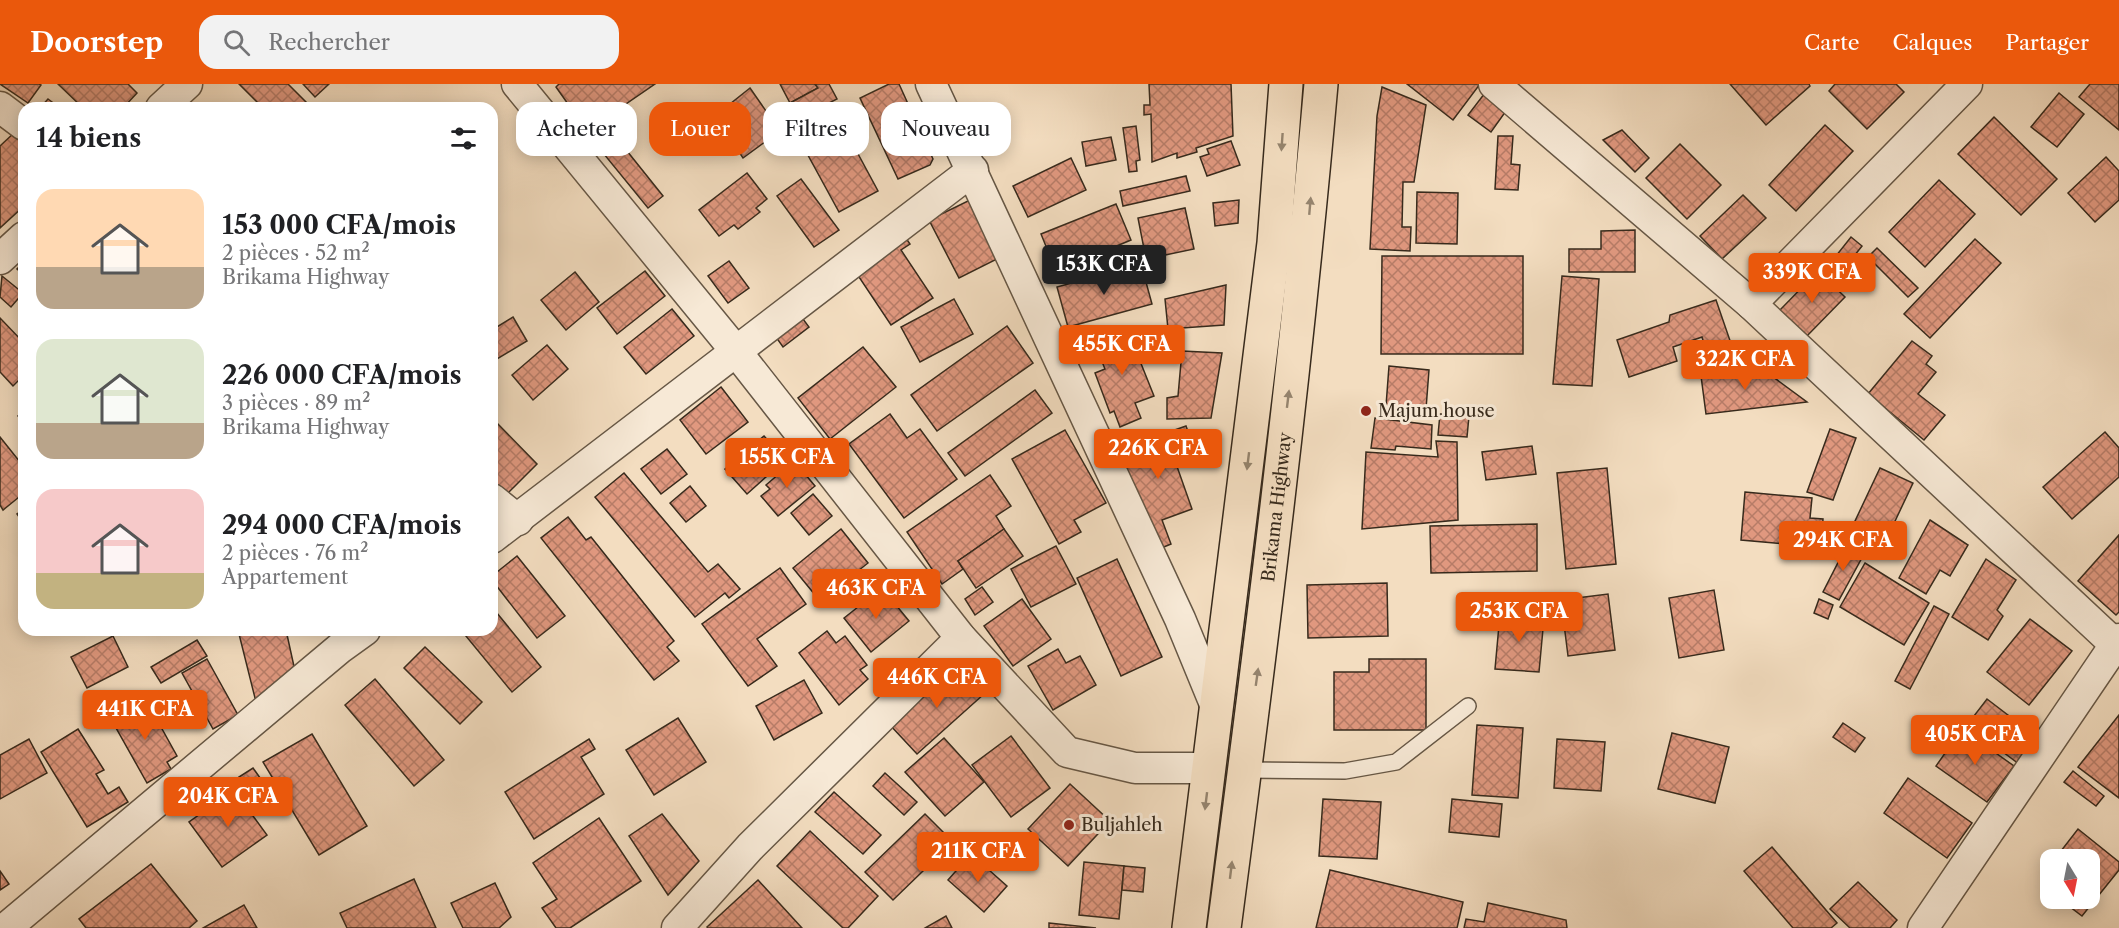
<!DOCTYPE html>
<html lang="fr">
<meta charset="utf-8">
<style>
:root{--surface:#fff;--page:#f2f2f2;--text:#202124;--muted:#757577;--accent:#ea580c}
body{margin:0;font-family:"Libre Caslon Text",serif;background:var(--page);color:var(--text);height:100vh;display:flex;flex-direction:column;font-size:22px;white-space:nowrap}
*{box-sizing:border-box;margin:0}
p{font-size:20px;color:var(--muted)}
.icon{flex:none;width:33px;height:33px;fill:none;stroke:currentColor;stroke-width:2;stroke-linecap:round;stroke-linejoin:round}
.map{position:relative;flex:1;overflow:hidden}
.details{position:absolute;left:18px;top:18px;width:480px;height:534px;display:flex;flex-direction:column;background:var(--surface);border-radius:18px;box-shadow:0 3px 15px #0003}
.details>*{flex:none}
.banner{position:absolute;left:516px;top:18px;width:570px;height:54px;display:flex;gap:12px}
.needle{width:39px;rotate:170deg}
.tools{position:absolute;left:2040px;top:765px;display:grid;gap:12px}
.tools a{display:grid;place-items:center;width:60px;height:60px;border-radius:12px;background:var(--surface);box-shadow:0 3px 15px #0003;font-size:30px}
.price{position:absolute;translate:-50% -51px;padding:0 14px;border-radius:6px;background:var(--accent);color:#fff;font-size:20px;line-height:39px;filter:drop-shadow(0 2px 3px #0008)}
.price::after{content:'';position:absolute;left:50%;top:36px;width:18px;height:14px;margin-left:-9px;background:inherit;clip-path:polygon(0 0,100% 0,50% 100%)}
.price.selected{background:#222;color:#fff}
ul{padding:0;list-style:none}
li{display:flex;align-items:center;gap:18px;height:150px;padding:0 18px}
li span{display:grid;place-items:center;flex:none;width:168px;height:120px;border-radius:18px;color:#555}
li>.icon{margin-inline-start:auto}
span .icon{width:72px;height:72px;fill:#fffc;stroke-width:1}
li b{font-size:26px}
h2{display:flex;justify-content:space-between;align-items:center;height:72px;padding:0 18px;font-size:26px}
.pill{padding:0 21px;border-radius:18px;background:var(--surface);box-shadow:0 3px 15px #0003;font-size:21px;line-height:54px}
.pill.selected{background:var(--accent);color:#fff}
header{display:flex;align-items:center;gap:36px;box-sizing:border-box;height:84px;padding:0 30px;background:var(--accent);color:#fff}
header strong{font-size:28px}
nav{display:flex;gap:33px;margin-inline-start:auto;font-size:21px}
.search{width:420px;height:54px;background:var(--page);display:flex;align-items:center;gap:15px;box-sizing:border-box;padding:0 21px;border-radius:18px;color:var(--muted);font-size:22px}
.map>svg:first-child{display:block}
</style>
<header>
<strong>Doorstep</strong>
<div class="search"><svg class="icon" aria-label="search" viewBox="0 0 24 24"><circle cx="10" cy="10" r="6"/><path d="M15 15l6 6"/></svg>Rechercher</div>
<nav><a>Carte</a><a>Calques</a><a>Partager</a></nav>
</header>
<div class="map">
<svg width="2119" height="844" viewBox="0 0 2119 844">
<defs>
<pattern id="building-cross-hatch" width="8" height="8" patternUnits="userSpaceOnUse" patternTransform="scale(1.5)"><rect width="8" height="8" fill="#e0987f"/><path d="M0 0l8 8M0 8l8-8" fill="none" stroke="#b67c67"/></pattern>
</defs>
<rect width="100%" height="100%" fill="#f3ddc0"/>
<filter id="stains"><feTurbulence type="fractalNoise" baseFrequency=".00333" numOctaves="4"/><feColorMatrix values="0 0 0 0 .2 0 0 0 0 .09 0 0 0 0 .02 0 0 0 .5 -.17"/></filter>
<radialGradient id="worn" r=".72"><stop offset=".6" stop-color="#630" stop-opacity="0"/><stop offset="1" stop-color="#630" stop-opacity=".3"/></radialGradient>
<g fill="url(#building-cross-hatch)" stroke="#372a1c" stroke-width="1.5">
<path d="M0,0H39L41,1L28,19Z"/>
<path d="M58,0H128L137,9L123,24H83Z"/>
<path d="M239,0H288L310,22L308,24H263Z"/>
<path d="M303,0H329L315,13Z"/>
<path d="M559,0H655L604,35L597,25L580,37L556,3Z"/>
<path d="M780,0H815L818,4L790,19Z"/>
<path d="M815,0H829L837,15L798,35L790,19L818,4Z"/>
<path d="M889,0H899L933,75L930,81L898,95L860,14Z"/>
<path d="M1149,0H1231L1233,52L1196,64L1197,68L1177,74V69L1152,78L1151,30L1144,31V21H1150Z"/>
<path d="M1407,0H1480L1453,36Z"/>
<path d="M1730,0H1809L1810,2L1766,41Z"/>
<path d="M1835,0H1896L1904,8L1867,45L1829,7Z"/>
<path d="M2090,0H2119V46L2079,13Z"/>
<path d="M1382,3L1426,21L1414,98H1403L1402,143H1411L1410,167L1370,165L1377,32Z"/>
<path d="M750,4L780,47L743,74L715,32Z"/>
<path d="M1488,5L1511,20L1491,48L1468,31Z"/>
<path d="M2059,9L2084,30L2057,63L2031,43Z"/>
<path d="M48,15L60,24H40Z"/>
<path d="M1994,33L2057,95L2021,131L1958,70Z"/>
<path d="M1825,41L1853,67L1796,127L1769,101Z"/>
<path d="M843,42L878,107L839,128L803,62Z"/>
<path d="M1136,42L1140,76L1136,77L1137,87L1129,88L1123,44Z"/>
<path d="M1622,46L1649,74L1635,88L1603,56Z"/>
<path d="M15,48L24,58V122L0,144V62Z"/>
<path d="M615,52L663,112L648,124L599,64Z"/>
<path d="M1498,52H1513L1511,80L1520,81L1518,106L1495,105Z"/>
<path d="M1111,53L1116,76L1086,82L1082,58Z"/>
<path d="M1231,57L1240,81L1207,92L1200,73L1209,70L1207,65Z"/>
<path d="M1680,60L1721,101L1687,135L1646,94Z"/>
<path d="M2106,73L2119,87V116L2095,138L2068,109Z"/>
<path d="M1071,74L1086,106L1028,133L1013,102Z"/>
<path d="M747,89L767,115L756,124L760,128L738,145L734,141L719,152L699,126Z"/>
<path d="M1186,92L1190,107L1123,122L1120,107Z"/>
<path d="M801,95L839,146L814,163L777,112Z"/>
<path d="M1939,96L1975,130L1925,183L1889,148Z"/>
<path d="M1417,108L1458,109L1457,160L1416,159Z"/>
<path d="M1743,111L1766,134L1722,175L1700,152Z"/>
<path d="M970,116L999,174L959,194L929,136Z"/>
<path d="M1239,116L1238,139L1215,142L1213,119Z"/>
<path d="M1116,120L1131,156L1056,187L1041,150Z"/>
<path d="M1185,124L1194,165L1146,175L1138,134Z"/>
<path d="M1635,146V188H1569V165H1601V147Z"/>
<path d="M901,147L910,160L901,166L933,214L891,241L851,181Z"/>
<path d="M1851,153L1862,162L1843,186L1832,177Z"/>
<path d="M1975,155L2001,179L1930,254L1904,230Z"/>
<path d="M1877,164L1918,204L1908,213L1868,173Z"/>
<path d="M1382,172H1523V270H1381Z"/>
<path d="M729,177L749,204L728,219L708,192Z"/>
<path d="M24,178V191L17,185Z"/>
<path d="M1141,180L1152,220L1068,243L1057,203Z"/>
<path d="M645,187L665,212L617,250L597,224Z"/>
<path d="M1818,187L1845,213L1806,253L1779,227Z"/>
<path d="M575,188L599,218L566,246L541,216Z"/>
<path d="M2,192L23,209L11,223L0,213Z"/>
<path d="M1562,192L1599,195L1592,302L1553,300Z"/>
<path d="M1226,201L1224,241L1168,245L1165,215Z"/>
<path d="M954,215L973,250L920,278L901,243Z"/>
<path d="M1716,216L1736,274L1711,283L1702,253L1673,263L1677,277L1629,293L1617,256L1669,238L1670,231Z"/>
<path d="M672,225L694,252L646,290L624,263Z"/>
<path d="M797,227L809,243L783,263L771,246Z"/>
<path d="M513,233L527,257L492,278V246Z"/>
<path d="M0,234L24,259V291L13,302L0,288Z"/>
<path d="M1007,242L1033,279L937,347L911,311Z"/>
<path d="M1131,243L1141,270L1138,272L1154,312L1135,319L1141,334L1120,343L1114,327L1110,329L1095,289L1105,285L1094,258Z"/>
<path d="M1912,257L1932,272L1926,280L1936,288L1918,310L1945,331L1924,356L1868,310Z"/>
<path d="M547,261L568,285L533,316L512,291Z"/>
<path d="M863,263L896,303L830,355L798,314Z"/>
<path d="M1182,267L1222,269L1211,334L1167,335V314L1178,312Z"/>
<path d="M1389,282L1429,286L1426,325L1386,322Z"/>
<path d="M1761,284L1807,318L1706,330L1701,292Z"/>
<path d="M721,303L748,338L706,370L680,336Z"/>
<path d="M1035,306L1052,329L965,392L948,369Z"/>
<path d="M24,328V340L18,332Z"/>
<path d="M890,330L907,354L920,345L957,395L904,434L849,360Z"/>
<path d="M1440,330L1469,332L1467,353L1438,351Z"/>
<path d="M1375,334L1432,341L1431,365L1396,362L1395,366L1371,364Z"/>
<path d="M496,338L537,380L502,415L492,405V342Z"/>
<path d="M1186,342L1195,367L1174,374L1192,425L1162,436L1171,460L1154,467L1118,366Z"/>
<path d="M1830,345L1856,354L1833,416L1807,408Z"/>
<path d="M1065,346L1106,419L1074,436L1081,448L1059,460L1012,375Z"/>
<path d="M2105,348L2119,364V393L2072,435L2043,403Z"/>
<path d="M764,352L785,376L747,410L725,385Z"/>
<path d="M0,353L24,383V409L3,426L0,421Z"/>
<path d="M1436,357L1457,358L1458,436L1362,445L1366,368L1438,373Z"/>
<path d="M1532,362L1536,390L1486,396L1482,368Z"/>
<path d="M667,365L687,390L661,410L641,385Z"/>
<path d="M794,377L815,402L778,432L761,412L770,405L766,401Z"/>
<path d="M1607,384L1616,480L1566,485L1557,389Z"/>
<path d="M1880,384L1913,399L1880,469L1847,454Z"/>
<path d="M624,389L708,488L718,480L740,505L729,514L725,509L695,533L595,413Z"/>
<path d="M990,391L1011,422L996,432L1004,445L958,477L963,485L942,500L907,448Z"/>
<path d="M690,402L706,422L686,438L670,419Z"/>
<path d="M1745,408L1812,414L1810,434L1823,435L1821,463L1741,456Z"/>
<path d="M813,410L832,432L809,451L791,429Z"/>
<path d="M24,425V440L17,430Z"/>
<path d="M568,433L586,456L591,453L674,557L667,563L679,577L654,596L541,454Z"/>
<path d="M1930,436L1968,461L1950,492L1940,486L1926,510L1899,494Z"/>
<path d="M1537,440V487L1431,489L1430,442Z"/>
<path d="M841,445L868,479L820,517L793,484Z"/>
<path d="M1004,445L1023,472L976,504L958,477Z"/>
<path d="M2119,451V528L2116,531L2078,497Z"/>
<path d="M1847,461L1864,470L1839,516L1823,508Z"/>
<path d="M1056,462L1076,500L1031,523L1011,485Z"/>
<path d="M517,472L565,532L537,554L492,496V492Z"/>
<path d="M1117,475L1162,573L1121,592L1077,494Z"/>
<path d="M1986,475L2016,496L1997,526L2003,532L1988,556L1952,533Z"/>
<path d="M1865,479L1929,519L1904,561L1840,523Z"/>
<path d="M780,484L806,520L757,555L777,582L748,602L702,540Z"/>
<path d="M1387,499L1388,552L1308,554L1307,501Z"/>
<path d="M982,503L993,518L975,531L965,515Z"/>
<path d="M882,504L909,537L871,568L844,534Z"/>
<path d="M1714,506L1724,566L1679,574L1669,514Z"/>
<path d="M1608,510L1615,566L1568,572L1561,516Z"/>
<path d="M1022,515L1051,555L1013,582L984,542Z"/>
<path d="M1819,515L1833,521L1828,535L1814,529Z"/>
<path d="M1934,522L1949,530L1910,605L1895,597Z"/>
<path d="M492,523L541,583L512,608L461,546H492Z"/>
<path d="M1500,530L1544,534L1539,588L1495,585Z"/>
<path d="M2030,535L2072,567L2029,621L1987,588Z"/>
<path d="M238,546H286L295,587L256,618Z"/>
<path d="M827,547L836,559L845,552L867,581L860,586L868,595L839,621L799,569Z"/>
<path d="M113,552L128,583L87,604L71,573Z"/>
<path d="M197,556L207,572L161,599L151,583Z"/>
<path d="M425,563L482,618L460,640L404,584Z"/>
<path d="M1058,565L1066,579L1080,572L1096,601L1053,626L1028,582Z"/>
<path d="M207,575L238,631L213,645L182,589Z"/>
<path d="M1369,575H1426V646H1334V588H1369Z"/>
<path d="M957,580L984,610L917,670L890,641Z"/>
<path d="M375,595L444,676L414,702L345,621Z"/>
<path d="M804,596L822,629L774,656L756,622Z"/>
<path d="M1987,615L2038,654L2019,680L1967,641Z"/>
<path d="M146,616L177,672L167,678L171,685L147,699L111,635Z"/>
<path d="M2119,631V714L2078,683Z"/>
<path d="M678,634L706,678L654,711L626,666Z"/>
<path d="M1843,639L1865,654L1855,668L1833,653Z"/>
<path d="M1477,641L1523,644L1518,714L1472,711Z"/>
<path d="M78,645L104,686L96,690L108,710L119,703L128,718L87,743L41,668Z"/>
<path d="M1962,645L2014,682L1987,718L1936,682Z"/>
<path d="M1672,649L1729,663L1715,719L1658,705Z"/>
<path d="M312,650L367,742L319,771L263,678Z"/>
<path d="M1011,652L1050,704L1011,733L972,681Z"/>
<path d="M944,654L984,698L945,732L905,688Z"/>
<path d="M29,655L47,689L0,715V671Z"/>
<path d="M589,655L595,665L581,673L604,710L534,755L505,708Z"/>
<path d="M1557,655L1605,658L1601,707L1554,704Z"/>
<path d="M253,684L268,705L255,715L239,693Z"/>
<path d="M2073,687L2104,712L2096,722L2064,698Z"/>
<path d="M885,689L917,718L904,731L873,702Z"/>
<path d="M1908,694L1972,739L1947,774L1884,729Z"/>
<path d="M1070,700L1110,737L1068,782L1028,745Z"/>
<path d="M234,706L267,751L222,783L189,738Z"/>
<path d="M834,708L881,751L863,770L815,728Z"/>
<path d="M1323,715L1381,718L1377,775L1319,772Z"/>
<path d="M1452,715L1502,720L1499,753L1449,748Z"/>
<path d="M662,730L699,777L668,811L629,752Z"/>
<path d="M925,730L953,758L893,816L865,788Z"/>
<path d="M599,734L641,797L570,844H556L542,824L557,815L533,779Z"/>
<path d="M2078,745L2119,778V786L2082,832L2061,816L2090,814V776H2054Z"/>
<path d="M810,747L878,812L848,844H843L777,782Z"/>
<path d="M1772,763L1837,839L1831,844H1793L1744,787Z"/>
<path d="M971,770L1007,802L984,828L948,796Z"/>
<path d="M1084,778L1124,782L1119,835L1079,831Z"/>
<path d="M151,780L197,837L189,844H86L79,835Z"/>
<path d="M2050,780V792L2045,787Z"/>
<path d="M1124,782L1145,784L1143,808L1122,806Z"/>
<path d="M1330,786L1463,818L1457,844H1316Z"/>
<path d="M0,787L9,800L0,806Z"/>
<path d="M414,795L436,844H347L340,829Z"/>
<path d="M758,796L802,844H708L707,843Z"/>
<path d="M1858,798L1897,836L1890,844H1850L1830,825Z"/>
<path d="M495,799L511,833L499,844H463L451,819Z"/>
<path d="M1488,819L1566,836L1567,844H1464L1466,835L1484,838Z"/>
<path d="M244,821L257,844H203Z"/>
<path d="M946,832L952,844H925Z"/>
<path d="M1049,839L1096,844H1049Z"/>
</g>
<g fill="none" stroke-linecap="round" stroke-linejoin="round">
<g stroke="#665745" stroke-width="18">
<path id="lane" d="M1245,686L1345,687L1396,678L1468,622"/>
</g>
<g stroke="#665745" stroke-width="33">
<g id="street">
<path d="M517,0L735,266L961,554L1067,668L1135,684H1210"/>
<path d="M931,0L1180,535L1217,625"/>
<path d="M1494,0L1751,220L2119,564"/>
<path d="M0,23L24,41"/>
<path d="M161,24L187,0"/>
<path d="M0,175L24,153"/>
<path d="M1751,220L1967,0"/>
<path d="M492,415L518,436"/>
<path d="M492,454L973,86"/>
<path d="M6,844L340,564L365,546"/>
<path d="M677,844L750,763L961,554"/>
<path d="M1923,844L2119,555"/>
</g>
</g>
<g stroke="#372a1c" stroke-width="36">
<g id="highway">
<path d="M1189,844L1274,159L1286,0"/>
<path id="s1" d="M1224,844C1261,563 1296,282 1321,0"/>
</g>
</g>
<use href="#lane" stroke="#f7e9d6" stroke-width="15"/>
<use href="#street" stroke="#f7e9d6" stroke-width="30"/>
<use href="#highway" stroke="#f3ddc0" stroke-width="33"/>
</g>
<defs><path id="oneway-solid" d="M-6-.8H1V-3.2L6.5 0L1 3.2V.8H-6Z" transform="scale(1.5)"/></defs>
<g fill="#95846e">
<use href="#oneway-solid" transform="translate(1282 58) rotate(94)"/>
<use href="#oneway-solid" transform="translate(1310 122) rotate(-85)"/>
<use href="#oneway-solid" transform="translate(1288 315) rotate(-83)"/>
<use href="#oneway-solid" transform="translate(1248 377) rotate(97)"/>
<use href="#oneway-solid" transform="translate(1257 593) rotate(-82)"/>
<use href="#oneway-solid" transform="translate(1206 717) rotate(97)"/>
<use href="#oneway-solid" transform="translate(1231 786) rotate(-83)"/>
</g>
<g fill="#8f2418" stroke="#f7e9d6" stroke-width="2">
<circle cx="1366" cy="327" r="6"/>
<circle cx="1069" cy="741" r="6"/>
</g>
<g text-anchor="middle" stroke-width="6" stroke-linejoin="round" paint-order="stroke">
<g font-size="18" fill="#372a1c" stroke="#f7e9d6" text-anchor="start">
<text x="1378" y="333">Majum house</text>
<text x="1081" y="747">Buljahleh</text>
</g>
<g font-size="18" fill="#372a1c" stroke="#f7e9d6">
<text dy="6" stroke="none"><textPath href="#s1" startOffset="424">Brikama Highway</textPath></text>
</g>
</g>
<rect width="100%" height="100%" filter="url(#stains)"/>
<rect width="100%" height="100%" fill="url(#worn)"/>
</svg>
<div class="tools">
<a><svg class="needle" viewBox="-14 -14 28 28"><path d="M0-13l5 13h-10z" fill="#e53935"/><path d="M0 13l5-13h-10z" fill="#757577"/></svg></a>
</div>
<b class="price selected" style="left:1104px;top:212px">153K CFA</b>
<b class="price" style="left:1812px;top:220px">339K CFA</b>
<b class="price" style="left:1122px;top:292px">455K CFA</b>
<b class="price" style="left:1745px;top:307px">322K CFA</b>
<b class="price" style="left:1158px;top:396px">226K CFA</b>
<b class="price" style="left:787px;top:405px">155K CFA</b>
<b class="price" style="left:1843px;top:488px">294K CFA</b>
<b class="price" style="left:876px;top:536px">463K CFA</b>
<b class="price" style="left:1519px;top:559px">253K CFA</b>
<b class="price" style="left:937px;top:625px">446K CFA</b>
<b class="price" style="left:145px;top:657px">441K CFA</b>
<b class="price" style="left:1975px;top:682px">405K CFA</b>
<b class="price" style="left:228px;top:744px">204K CFA</b>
<b class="price" style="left:978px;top:799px">211K CFA</b>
<div class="banner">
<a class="pill">Acheter</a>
<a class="pill selected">Louer</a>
<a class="pill">Filtres</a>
<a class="pill">Nouveau</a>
</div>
<section class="details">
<h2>14 biens<svg class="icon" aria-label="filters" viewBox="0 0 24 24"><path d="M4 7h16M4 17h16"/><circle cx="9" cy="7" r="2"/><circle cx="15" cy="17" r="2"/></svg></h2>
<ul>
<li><span style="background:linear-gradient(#ffd9b3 65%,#b9a48a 0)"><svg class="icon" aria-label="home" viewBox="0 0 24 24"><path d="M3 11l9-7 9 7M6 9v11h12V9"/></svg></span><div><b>153 000 CFA/mois</b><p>2 pièces · 52 m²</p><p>Brikama Highway</p></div></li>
<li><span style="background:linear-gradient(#dfe7d0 70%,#b9a48a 0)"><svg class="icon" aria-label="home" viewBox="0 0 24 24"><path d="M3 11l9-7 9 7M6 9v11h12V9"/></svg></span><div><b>226 000 CFA/mois</b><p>3 pièces · 89 m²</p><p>Brikama Highway</p></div></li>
<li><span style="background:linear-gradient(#f6c9c9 70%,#c2b280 0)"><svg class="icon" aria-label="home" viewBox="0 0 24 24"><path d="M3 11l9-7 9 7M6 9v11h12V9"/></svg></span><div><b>294 000 CFA/mois</b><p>2 pièces · 76 m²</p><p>Appartement</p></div></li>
</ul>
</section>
</div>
